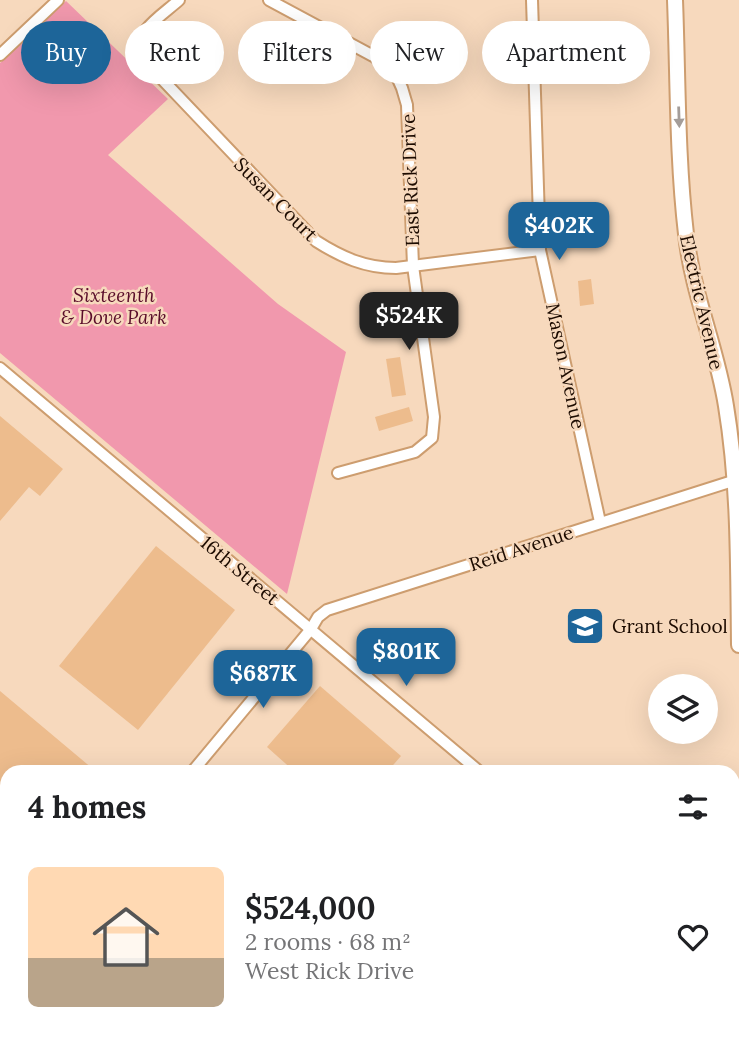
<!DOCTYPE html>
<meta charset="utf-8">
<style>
:root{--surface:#fff;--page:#f2f2f2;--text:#202124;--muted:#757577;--accent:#1d6599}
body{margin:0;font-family:Lora,serif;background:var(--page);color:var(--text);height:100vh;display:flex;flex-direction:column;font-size:26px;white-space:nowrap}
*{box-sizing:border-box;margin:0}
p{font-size:23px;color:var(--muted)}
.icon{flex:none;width:38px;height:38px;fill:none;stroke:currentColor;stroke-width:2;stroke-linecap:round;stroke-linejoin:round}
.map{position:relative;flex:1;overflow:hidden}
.drawer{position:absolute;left:0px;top:765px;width:740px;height:275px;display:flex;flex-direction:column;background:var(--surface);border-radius:21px 21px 0 0;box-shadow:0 7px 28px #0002}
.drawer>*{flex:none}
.top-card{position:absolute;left:21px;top:21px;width:698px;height:63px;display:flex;gap:14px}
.buttons{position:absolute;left:648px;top:674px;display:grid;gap:14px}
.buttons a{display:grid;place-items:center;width:70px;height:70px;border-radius:50%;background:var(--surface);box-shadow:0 7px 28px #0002;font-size:35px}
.price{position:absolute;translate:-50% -60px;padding:0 16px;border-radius:14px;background:var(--accent);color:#fff;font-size:23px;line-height:46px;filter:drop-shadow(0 2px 4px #0008)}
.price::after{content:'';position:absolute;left:50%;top:42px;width:21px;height:16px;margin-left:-10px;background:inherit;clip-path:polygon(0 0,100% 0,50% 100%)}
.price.active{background:#222;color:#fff}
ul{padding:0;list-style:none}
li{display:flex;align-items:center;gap:21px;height:175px;padding:0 28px}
li span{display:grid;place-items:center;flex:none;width:196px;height:140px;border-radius:10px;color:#555}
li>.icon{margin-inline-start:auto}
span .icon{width:84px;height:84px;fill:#fffc;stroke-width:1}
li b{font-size:30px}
h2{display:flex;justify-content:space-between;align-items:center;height:84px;padding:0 28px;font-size:30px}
.chip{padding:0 24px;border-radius:32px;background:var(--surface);box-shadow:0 7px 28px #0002;font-size:24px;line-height:63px}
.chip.active{background:var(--accent);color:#fff}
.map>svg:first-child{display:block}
</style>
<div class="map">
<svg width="739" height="1039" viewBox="0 0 739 1039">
<rect width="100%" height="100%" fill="#f7d9bd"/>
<path fill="#f198ad" d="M66,1L168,99L108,155L278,304L346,352L287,594L0,353V63Z"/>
<g fill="#edbc8d">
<path d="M591,279L594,304L580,306L578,281Z"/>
<path d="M400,357L406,395L392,397L386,359Z"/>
<path d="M409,407L413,421L379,431L375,417Z"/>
<path d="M0,416L63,469L40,496L29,487L0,521Z"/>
<path d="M156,546L235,610L138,730L59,666Z"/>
<path d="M320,686L401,756L387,772H295L267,747Z"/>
<path d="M0,691L93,769L91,772H7V794L0,788Z"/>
<path d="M197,1032H266L260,1039H204Z"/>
</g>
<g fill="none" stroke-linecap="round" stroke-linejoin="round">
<g stroke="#cd9d6f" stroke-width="14">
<g id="minor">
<path d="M179,0C164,14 131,33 140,56L316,241C341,257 365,268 396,268L540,250"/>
<path d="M269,0L375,57L397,77L402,88L407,105L413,266L434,417L432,438L415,452L338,473"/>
<path d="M532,0L540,250L600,522"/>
<path d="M0,55L58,0"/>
<path d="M0,368L480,772"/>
<path d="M192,772L311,629L318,617L327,610L739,479"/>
<path d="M0,921L7,927"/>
<path d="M733,986L739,991"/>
<path d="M0,1002L7,993"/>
<path d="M41,1032L48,1039"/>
<path d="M188,1032L196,1039"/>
<path d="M505,1032L513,1039"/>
<path d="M345,1039L351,1032"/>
<path d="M378,1039L384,1032"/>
<path d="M441,1039L446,1032"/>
</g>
</g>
<g stroke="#cd9d6f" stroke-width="18">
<g id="major">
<path d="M675,0C678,78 677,157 686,234C692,293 717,348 726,406C739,485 738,565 739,645"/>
<path d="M733,913L739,903"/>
</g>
</g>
<use href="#minor" stroke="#fff" stroke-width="10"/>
<use href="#major" stroke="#fff" stroke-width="14"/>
</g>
<defs><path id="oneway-solid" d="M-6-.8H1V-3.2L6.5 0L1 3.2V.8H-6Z" transform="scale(1.75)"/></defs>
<use fill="#a49d99" href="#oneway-solid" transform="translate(679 117) rotate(88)"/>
<defs>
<g id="school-square" transform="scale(2.0125)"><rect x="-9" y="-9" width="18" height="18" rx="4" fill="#1d6599" stroke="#f7d9bd"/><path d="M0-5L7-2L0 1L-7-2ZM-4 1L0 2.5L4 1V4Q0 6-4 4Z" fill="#fff"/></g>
</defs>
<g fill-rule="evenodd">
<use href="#school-square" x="585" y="626"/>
</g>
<g text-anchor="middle" stroke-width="5" stroke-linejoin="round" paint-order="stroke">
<g font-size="19" fill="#1c0b00" stroke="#f7d9bd">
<text transform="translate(410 180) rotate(-92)" y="7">East Rick Drive</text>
<text transform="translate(276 199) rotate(45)" y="7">Susan Court</text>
<text transform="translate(702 302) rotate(77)" y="7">Electric Avenue</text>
<text transform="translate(566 366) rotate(78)" y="7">Mason Avenue</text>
<text transform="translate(521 548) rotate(-18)" y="7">Reid Avenue</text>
<text transform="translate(240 570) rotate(40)" y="7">16th Street</text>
</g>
<g font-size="19" font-style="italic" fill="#5a0d2a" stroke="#f7d9bd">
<text x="114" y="302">Sixteenth<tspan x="114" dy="22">&amp; Dove Park</tspan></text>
</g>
<g font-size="19" fill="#1c0b00" stroke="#f7d9bd" text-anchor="start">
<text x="612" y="633">Grant School</text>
</g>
</g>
</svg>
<div class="buttons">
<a><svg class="icon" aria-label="layers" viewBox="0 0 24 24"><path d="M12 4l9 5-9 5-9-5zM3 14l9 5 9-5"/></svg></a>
</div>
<b class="price" style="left:559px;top:262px">$402K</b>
<b class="price active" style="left:409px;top:352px">$524K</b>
<b class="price" style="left:406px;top:688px">$801K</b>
<b class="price" style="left:263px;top:710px">$687K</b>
<div class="top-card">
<a class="chip active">Buy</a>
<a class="chip">Rent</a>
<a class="chip">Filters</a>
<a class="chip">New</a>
<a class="chip">Apartment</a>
</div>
<section class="drawer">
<h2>4 homes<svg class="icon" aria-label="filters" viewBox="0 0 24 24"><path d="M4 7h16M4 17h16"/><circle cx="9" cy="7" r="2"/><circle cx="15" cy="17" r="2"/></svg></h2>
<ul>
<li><span style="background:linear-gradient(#ffd9b3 65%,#b9a48a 0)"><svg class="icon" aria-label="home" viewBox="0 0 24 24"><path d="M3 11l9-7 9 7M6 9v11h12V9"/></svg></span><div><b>$524,000</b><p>2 rooms · 68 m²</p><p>West Rick Drive</p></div><svg class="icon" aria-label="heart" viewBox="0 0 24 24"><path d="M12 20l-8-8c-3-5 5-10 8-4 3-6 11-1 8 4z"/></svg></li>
</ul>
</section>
</div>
